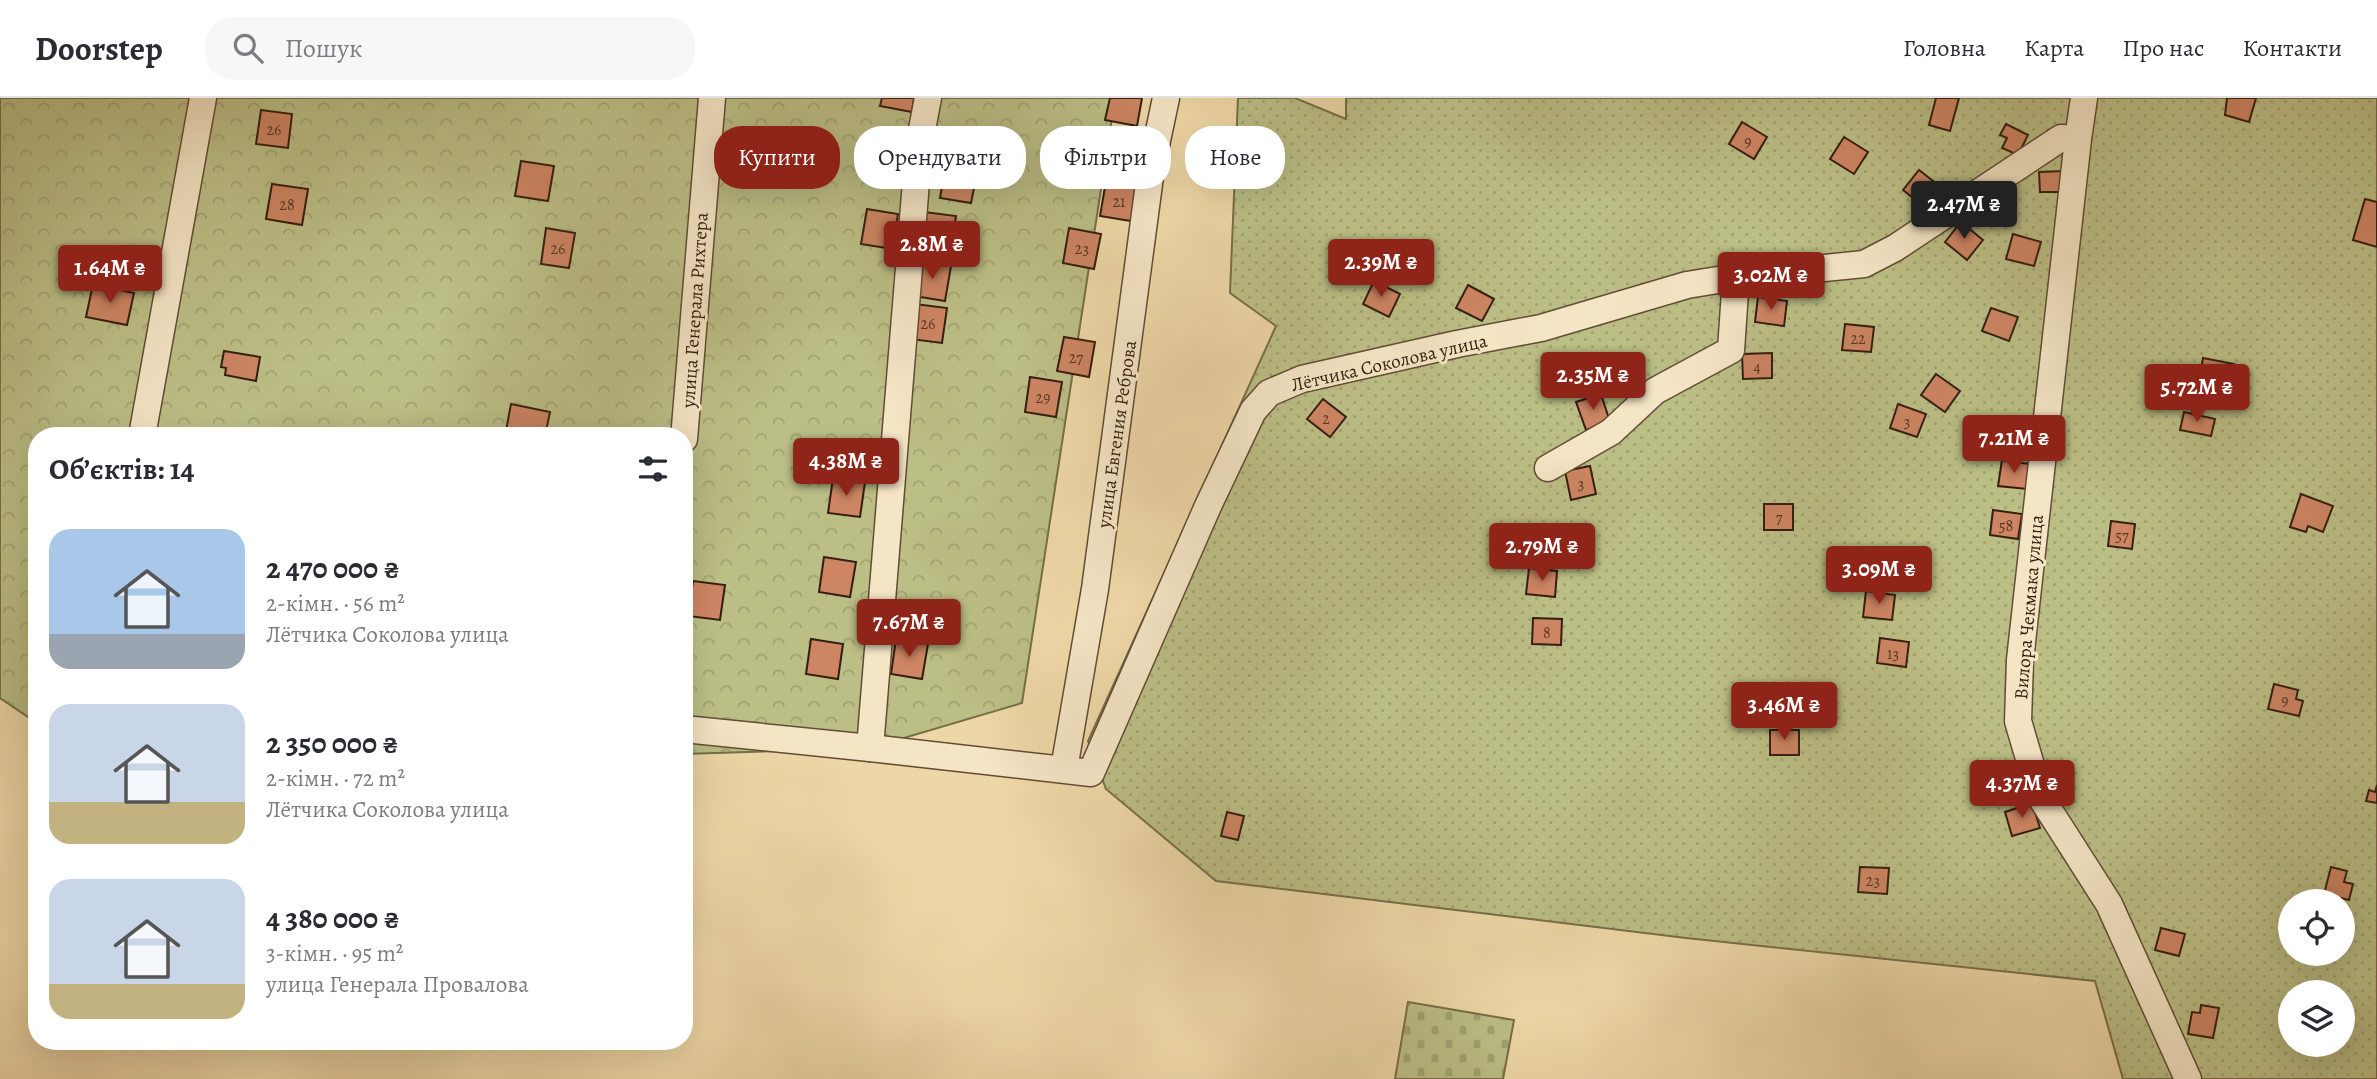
<!DOCTYPE html>
<html lang="uk">
<meta charset="utf-8">
<style>
:root{--surface:#fff;--page:#f7f7f7;--text:#2b2b33;--muted:#7c7c81;--line:#e1e1e2;--accent:#8f2418}
body{margin:0;font-family:Alegreya,serif;background:var(--page);color:var(--text);height:100vh;display:flex;flex-direction:column;font-size:26px;white-space:nowrap}
*{box-sizing:border-box;margin:0}
p{font-size:23px;color:var(--muted)}
.icon{flex:none;width:38px;height:38px;fill:none;stroke:currentColor;stroke-width:2;stroke-linecap:round;stroke-linejoin:round}
.map{position:relative;flex:1;overflow:hidden}
.side{position:absolute;left:28px;top:329px;width:665px;height:623px;display:flex;flex-direction:column;background:var(--surface);border-radius:28px;box-shadow:0 7px 28px #0002}
.side>*{flex:none}
.hud{position:absolute;left:714px;top:28px;width:665px;height:63px;display:flex;gap:14px}
.tools{position:absolute;left:2278px;top:791px;display:grid;gap:14px}
.tools a{display:grid;place-items:center;width:77px;height:77px;border-radius:50%;background:var(--surface);box-shadow:0 7px 28px #0002;font-size:35px}
.price{position:absolute;translate:-50% -60px;padding:0 16px;border-radius:7px;background:var(--accent);color:#fff;font-size:23px;line-height:46px;filter:drop-shadow(0 2px 4px #0008)}
.price::after{content:'';position:absolute;left:50%;top:42px;width:21px;height:16px;margin-left:-10px;background:inherit;clip-path:polygon(0 0,100% 0,50% 100%)}
.price.active{background:#222;color:#fff}
ul{padding:0;list-style:none}
li{display:flex;align-items:center;gap:21px;height:175px;padding:0 21px}
li span{display:grid;place-items:center;flex:none;width:196px;height:140px;border-radius:21px;color:#555}
li>.icon{margin-inline-start:auto}
span .icon{width:84px;height:84px;fill:#fffc;stroke-width:1}
li b{font-size:30px}
h2{display:flex;justify-content:space-between;align-items:center;height:84px;padding:0 21px;font-size:30px}
.tag{padding:0 24px;border-radius:28px;background:var(--surface);box-shadow:0 7px 28px #0002;font-size:24px;line-height:63px}
.tag.active{background:var(--accent);color:#fff}
header{display:flex;align-items:center;gap:42px;box-sizing:border-box;height:98px;padding:0 35px;background:var(--surface);border-bottom:2px solid var(--line)}
header strong{font-size:33px}
nav{display:flex;gap:38px;margin-inline-start:auto;font-size:24px}
.search{width:490px;height:63px;background:var(--page);display:flex;align-items:center;gap:18px;box-sizing:border-box;padding:0 24px;border-radius:28px;color:var(--muted);font-size:26px}
.map>svg:first-child{display:block}
</style>
<header>
<strong>Doorstep</strong>
<div class="search"><svg class="icon" aria-label="search" viewBox="0 0 24 24"><circle cx="10" cy="10" r="6"/><path d="M15 15l6 6"/></svg>Пошук</div>
<nav><a>Головна</a><a>Карта</a><a>Про нас</a><a>Контакти</a></nav>
</header>
<div class="map">
<svg width="2377" height="981" viewBox="0 0 2377 981">
<defs>
<pattern id="forest-crowns" width="20" height="18" patternUnits="userSpaceOnUse" patternTransform="scale(1.75)"><rect width="20" height="18" fill="#bbbe85"/><path d="M2 6a3 3 0 1 1 6 0M12 15a3 3 0 1 1 6 0" fill="none" stroke="#a1a372"/></pattern>
<pattern id="cemetery-stones" width="16" height="16" patternUnits="userSpaceOnUse" patternTransform="scale(1.75)"><rect width="16" height="16" fill="#bbbe85"/><path d="M2 7V4a2 2 0 0 1 4 0v3zM10 15v-3a2 2 0 0 1 4 0v3z" fill="#a1a372"/></pattern>
<pattern id="garden-dots" width="8" height="8" patternUnits="userSpaceOnUse" patternTransform="scale(1.75)"><rect width="8" height="8" fill="#bbbe85"/><path d="M2 2h.1M6 6h.1" fill="none" stroke="#a1a372" stroke-width="1.8" stroke-linecap="round"/></pattern>
</defs>
<rect width="100%" height="100%" fill="#eed7a6"/>
<filter id="stains"><feTurbulence type="fractalNoise" baseFrequency=".00286" numOctaves="4"/><feColorMatrix values="0 0 0 0 .2 0 0 0 0 .09 0 0 0 0 .02 0 0 0 .5 -.17"/></filter>
<radialGradient id="worn" r=".72"><stop offset=".6" stop-color="#630" stop-opacity="0"/><stop offset="1" stop-color="#630" stop-opacity=".3"/></radialGradient>
<path fill="url(#forest-crowns)" stroke="#776e4a" stroke-width="2" d="M0,0H1115L1022,605L870,650L684,656V338H37V625L0,600Z"/>
<path fill="url(#cemetery-stones)" stroke="#776e4a" stroke-width="2" d="M1408,904L1514,922L1503,981H1395Z"/>
<path fill="url(#garden-dots)" stroke="#776e4a" stroke-width="2" fill-rule="evenodd" d="M1238,0H1295L1346,21V0H2377V981H2123L2095,883L1686,840L1216,783L1106,691L1088,643L1276,228L1230,195ZM2291,803H2343V856H2291ZM2291,894H2343V947H2291Z"/>
<g fill="#cd8563" stroke="#331e10" stroke-width="2">
<path d="M882,0H914L912,14L880,8Z"/>
<path d="M1110,0H1142L1137,28L1105,22Z"/>
<path d="M1936,0H1959L1950,33L1929,27Z"/>
<path d="M2227,0H2256L2249,24L2225,17Z"/>
<path d="M261,12L292,16L288,50L256,46Z"/>
<path d="M1742,24L1767,39L1754,61L1729,46Z"/>
<path d="M2006,26L2028,37L2018,57L2002,50L2007,40L2000,37Z"/>
<path d="M735,37L766,42L761,77L730,72Z"/>
<path d="M1844,39L1868,54L1854,76L1830,61Z"/>
<path d="M521,63L554,68L548,103L515,98Z"/>
<path d="M946,65L978,70L971,105L940,100Z"/>
<path d="M1919,72L1942,90L1926,110L1903,92Z"/>
<path d="M2064,73L2062,94H2040L2039,74Z"/>
<path d="M1106,83L1137,89L1131,123L1100,118Z"/>
<path d="M272,86L308,91L302,127L266,121Z"/>
<path d="M2365,101L2377,104V149L2353,142Z"/>
<path d="M867,111L898,116L893,151L861,146Z"/>
<path d="M924,114L956,118L951,153L919,149Z"/>
<path d="M1961,124L1983,142L1967,162L1945,144Z"/>
<path d="M546,130L575,135L569,170L541,166Z"/>
<path d="M1069,130L1101,136L1094,171L1063,165Z"/>
<path d="M2013,136L2041,144L2034,168L2006,161Z"/>
<path d="M919,163L951,168L945,203L914,198Z"/>
<path d="M1374,183L1400,196L1389,219L1363,206Z"/>
<path d="M93,186L134,195L127,227L86,219Z"/>
<path d="M1468,187L1494,201L1482,223L1456,210Z"/>
<path d="M1758,199L1787,203L1784,228L1755,224Z"/>
<path d="M915,206L947,210L942,245L910,241Z"/>
<path d="M1991,210L2018,219L2009,243L1982,233Z"/>
<path d="M1845,226L1874,229L1871,254L1842,252Z"/>
<path d="M1064,239L1095,244L1089,279L1057,273Z"/>
<path d="M224,253L260,259L256,283L225,277L226,270L221,269Z"/>
<path d="M1772,255V280L1743,281L1742,256Z"/>
<path d="M2203,260L2234,266L2228,294L2198,288Z"/>
<path d="M1936,276L1960,293L1945,314L1921,297Z"/>
<path d="M1030,279L1062,284L1056,319L1025,314Z"/>
<path d="M1601,296L1610,324L1586,332L1576,304Z"/>
<path d="M1323,301L1346,319L1330,339L1307,321Z"/>
<path d="M511,306L550,314L545,338H505Z"/>
<path d="M1898,306L1926,316L1917,339L1890,330Z"/>
<path d="M2184,314L2215,321L2211,338L2180,332Z"/>
<path d="M2002,362L2030,366L2027,391L1998,388Z"/>
<path d="M1590,368L1596,396L1571,402L1565,373Z"/>
<path d="M833,380L865,384L860,419L828,415Z"/>
<path d="M2301,396L2333,408L2323,434L2308,428L2306,434L2290,429Z"/>
<rect x="1764" y="406" width="29" height="26"/>
<path d="M1993,412L2022,416L2018,441L1990,437Z"/>
<path d="M2111,423L2135,426L2132,451L2108,448Z"/>
<path d="M824,459L856,464L850,499L819,494Z"/>
<path d="M1529,470L1557,473L1555,499L1526,496Z"/>
<path d="M693,483L725,487L720,522L688,518Z"/>
<path d="M1866,493L1895,497L1892,522L1863,519Z"/>
<path d="M1533,520L1562,521L1561,547L1532,546Z"/>
<path d="M1880,540L1909,544L1906,569L1877,565Z"/>
<path d="M811,541L843,546L838,581L806,576Z"/>
<path d="M896,541L928,546L922,581L891,576Z"/>
<path d="M1763,585L1792,586L1791,611H1763Z"/>
<path d="M2274,586L2298,592L2296,601L2303,603L2299,618L2268,611Z"/>
<rect x="1770" y="632" width="29" height="25"/>
<path d="M2377,687V705L2366,703L2369,692L2375,694Z"/>
<path d="M2032,705L2040,730L2012,738L2005,714Z"/>
<path d="M1227,714L1244,718L1238,742L1221,738Z"/>
<path d="M1860,769L1889,770L1887,796L1858,794Z"/>
<path d="M2331,769L2347,773L2344,784L2353,786L2349,802L2324,796Z"/>
<path d="M2161,830L2185,836L2179,858L2155,852Z"/>
<path d="M2201,907L2219,910L2213,940L2188,936L2192,914L2200,915Z"/>
</g>
<g fill="none" stroke-linecap="round" stroke-linejoin="round">
<g stroke="#624c36" stroke-width="29">
<g id="minor">
<path d="M2084,0L2078,41L2020,562L2018,623L2040,698L2109,806L2188,981"/>
<path d="M142,338L203,0"/>
<path d="M684,341L712,0"/>
<path d="M1548,370L1611,334L1655,293L1731,252L1736,179"/>
<path d="M684,631L870,650L1091,675L1208,408L1253,313L1269,295L1302,281L1457,246L1541,230L1687,187L1736,179L1864,166L1895,150L2061,40L2078,41"/>
<path d="M870,650L919,47L928,0"/>
<path d="M1064,671L1095,491L1151,71L1166,0"/>
</g>
</g>
<use href="#minor" stroke="#f4e5c5" stroke-width="26"/>
</g>
<g text-anchor="middle" stroke-width="6" stroke-linejoin="round" paint-order="stroke">
<g font-size="16" fill="#5a3825">
<text x="274" y="37">26</text>
<text x="1748" y="49">9</text>
<text x="1119" y="109">21</text>
<text x="287" y="112">28</text>
<text x="558" y="156">26</text>
<text x="1082" y="156">23</text>
<text x="928" y="231">26</text>
<text x="1858" y="246">22</text>
<text x="1076" y="265">27</text>
<text x="1757" y="274">4</text>
<text x="1043" y="305">29</text>
<text x="1326" y="326">2</text>
<text x="1907" y="329">3</text>
<text x="1581" y="391">3</text>
<text x="1779" y="425">7</text>
<text x="2006" y="433">58</text>
<text x="2122" y="443">57</text>
<text x="1547" y="540">8</text>
<text x="1893" y="561">13</text>
<text x="2285" y="608">9</text>
<text x="1873" y="788">23</text>
</g>
<g font-size="19" fill="#331e10" stroke="#f4e5c5">
<text transform="translate(694 212) rotate(-86)" y="7">улица Генерала Рихтера</text>
<text transform="translate(1389 264) rotate(-13)" y="7">Лётчика Соколова улица</text>
<text transform="translate(1116 336) rotate(-82)" y="7">улица Евгения Реброва</text>
<text transform="translate(2028 509) rotate(-85)" y="7">Вилора Чекмака улица</text>
</g>
</g>
<rect width="100%" height="100%" filter="url(#stains)"/>
<rect width="100%" height="100%" fill="url(#worn)"/>
</svg>
<div class="tools">
<a><svg class="icon" aria-label="locate" viewBox="0 0 24 24"><circle cx="12" cy="12" r="6"/><path d="M12 2v4M12 18v4M2 12h4M18 12h4"/></svg></a>
<a><svg class="icon" aria-label="layers" viewBox="0 0 24 24"><path d="M12 4l9 5-9 5-9-5zM3 14l9 5 9-5"/></svg></a>
</div>
<b class="price active" style="left:1964px;top:143px">2.47M ₴</b>
<b class="price" style="left:932px;top:183px">2.8M ₴</b>
<b class="price" style="left:1381px;top:201px">2.39M ₴</b>
<b class="price" style="left:110px;top:207px">1.64M ₴</b>
<b class="price" style="left:1771px;top:214px">3.02M ₴</b>
<b class="price" style="left:1593px;top:314px">2.35M ₴</b>
<b class="price" style="left:2197px;top:326px">5.72M ₴</b>
<b class="price" style="left:2014px;top:377px">7.21M ₴</b>
<b class="price" style="left:846px;top:400px">4.38M ₴</b>
<b class="price" style="left:1542px;top:485px">2.79M ₴</b>
<b class="price" style="left:1879px;top:508px">3.09M ₴</b>
<b class="price" style="left:909px;top:561px">7.67M ₴</b>
<b class="price" style="left:1784px;top:644px">3.46M ₴</b>
<b class="price" style="left:2022px;top:722px">4.37M ₴</b>
<div class="hud">
<a class="tag active">Купити</a>
<a class="tag">Орендувати</a>
<a class="tag">Фільтри</a>
<a class="tag">Нове</a>
</div>
<section class="side">
<h2>Об’єктів: 14<svg class="icon" aria-label="filters" viewBox="0 0 24 24"><path d="M4 7h16M4 17h16"/><circle cx="9" cy="7" r="2"/><circle cx="15" cy="17" r="2"/></svg></h2>
<ul>
<li><span style="background:linear-gradient(#a9c7e8 75%,#9aa5b1 0)"><svg class="icon" aria-label="home" viewBox="0 0 24 24"><path d="M3 11l9-7 9 7M6 9v11h12V9"/></svg></span><div><b>2 470 000 ₴</b><p>2-кімн. · 56 m²</p><p>Лётчика Соколова улица</p></div></li>
<li><span style="background:linear-gradient(#c9d6e8 70%,#c2b280 0)"><svg class="icon" aria-label="home" viewBox="0 0 24 24"><path d="M3 11l9-7 9 7M6 9v11h12V9"/></svg></span><div><b>2 350 000 ₴</b><p>2-кімн. · 72 m²</p><p>Лётчика Соколова улица</p></div></li>
<li><span style="background:linear-gradient(#c9d6e8 75%,#c2b280 0)"><svg class="icon" aria-label="home" viewBox="0 0 24 24"><path d="M3 11l9-7 9 7M6 9v11h12V9"/></svg></span><div><b>4 380 000 ₴</b><p>3-кімн. · 95 m²</p><p>улица Генерала Провалова</p></div></li>
</ul>
</section>
</div>
